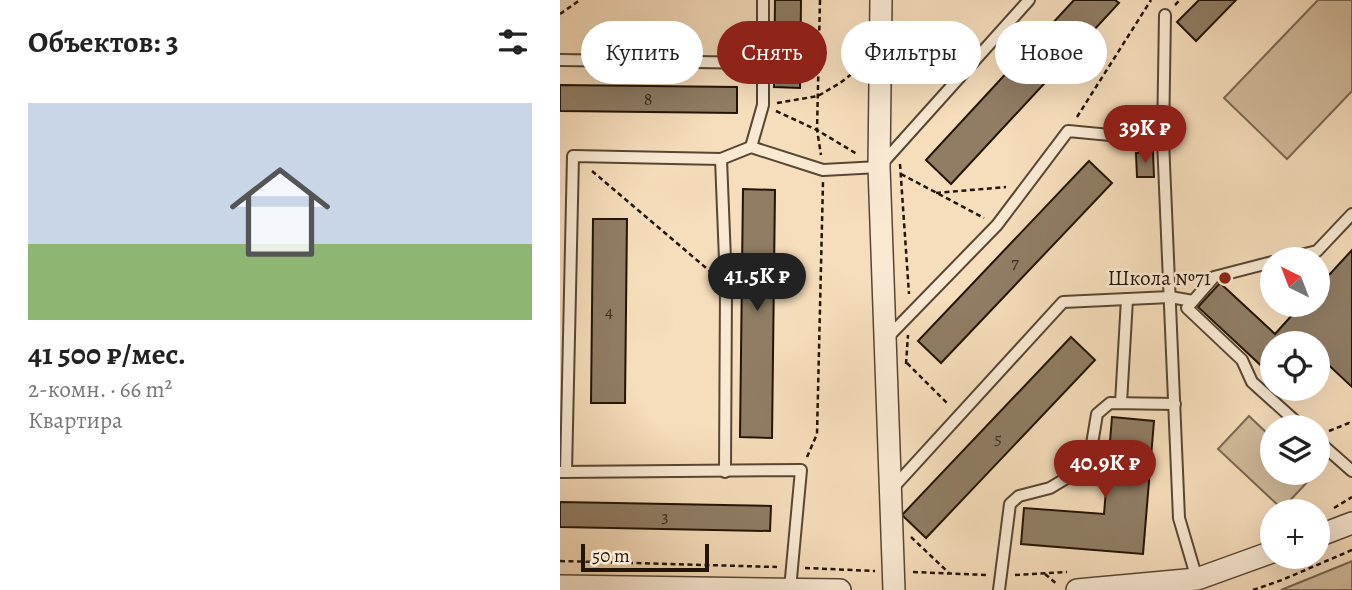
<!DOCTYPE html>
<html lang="ru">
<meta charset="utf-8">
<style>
:root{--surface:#fff;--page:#f6f6f6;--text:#222;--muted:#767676;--line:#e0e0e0;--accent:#8f2418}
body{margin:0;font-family:Alegreya,serif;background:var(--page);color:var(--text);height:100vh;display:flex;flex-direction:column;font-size:26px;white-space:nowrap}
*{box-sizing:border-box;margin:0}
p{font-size:23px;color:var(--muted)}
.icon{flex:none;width:38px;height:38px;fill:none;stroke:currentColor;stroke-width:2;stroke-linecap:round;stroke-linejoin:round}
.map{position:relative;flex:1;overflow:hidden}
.panel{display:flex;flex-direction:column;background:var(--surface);width:560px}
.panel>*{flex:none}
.top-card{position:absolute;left:21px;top:21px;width:665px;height:63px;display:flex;gap:14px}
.needle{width:46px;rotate:318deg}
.tools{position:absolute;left:700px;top:247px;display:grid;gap:14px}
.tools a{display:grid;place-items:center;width:70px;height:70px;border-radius:50%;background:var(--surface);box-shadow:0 7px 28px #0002;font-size:35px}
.scale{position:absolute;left:21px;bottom:18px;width:128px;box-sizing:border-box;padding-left:7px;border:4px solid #221406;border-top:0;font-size:19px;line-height:24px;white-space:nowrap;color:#221406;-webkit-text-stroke:5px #f9e9d3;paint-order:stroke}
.price{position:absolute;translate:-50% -60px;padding:0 16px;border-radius:24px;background:var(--accent);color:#fff;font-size:23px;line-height:46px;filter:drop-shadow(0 2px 4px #0008)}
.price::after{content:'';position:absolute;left:50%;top:42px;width:21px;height:16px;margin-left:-10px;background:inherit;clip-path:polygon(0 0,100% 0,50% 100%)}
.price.selected{background:#222;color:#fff}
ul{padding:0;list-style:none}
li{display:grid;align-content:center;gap:14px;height:371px;padding:0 28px}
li+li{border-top:2px solid var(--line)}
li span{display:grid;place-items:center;height:217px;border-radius:0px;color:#555}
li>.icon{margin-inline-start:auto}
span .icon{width:126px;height:126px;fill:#fffc;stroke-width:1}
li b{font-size:30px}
h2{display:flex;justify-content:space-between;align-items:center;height:84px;padding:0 28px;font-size:30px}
.tag{padding:0 24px;border-radius:32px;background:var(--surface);box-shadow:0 7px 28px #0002;font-size:24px;line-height:63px}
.tag.selected{background:var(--accent);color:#fff}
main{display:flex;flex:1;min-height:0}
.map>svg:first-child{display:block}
</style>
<main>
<section class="panel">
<h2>Объектов: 3<svg class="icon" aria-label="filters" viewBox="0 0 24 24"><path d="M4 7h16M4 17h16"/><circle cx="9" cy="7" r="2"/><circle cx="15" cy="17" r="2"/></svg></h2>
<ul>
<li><span style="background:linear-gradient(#c9d6e8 65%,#8fb573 0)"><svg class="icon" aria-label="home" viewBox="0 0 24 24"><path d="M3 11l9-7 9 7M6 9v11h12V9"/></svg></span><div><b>41 500 ₽/мес.</b><p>2-комн. · 66 m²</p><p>Квартира</p></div></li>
</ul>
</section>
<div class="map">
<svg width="792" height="590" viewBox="0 0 792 590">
<rect width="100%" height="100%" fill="#f6ddbb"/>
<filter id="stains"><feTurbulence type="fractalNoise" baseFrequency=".00286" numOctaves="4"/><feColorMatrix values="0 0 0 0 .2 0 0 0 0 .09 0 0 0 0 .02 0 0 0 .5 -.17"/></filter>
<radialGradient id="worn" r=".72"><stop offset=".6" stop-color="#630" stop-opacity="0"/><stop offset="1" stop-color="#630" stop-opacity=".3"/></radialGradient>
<g fill="#d2bb9c" stroke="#7a6851" stroke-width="2">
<path d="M758,0H792V91L727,159L664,98Z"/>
<path d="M689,416L712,438V472L749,473L753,476L722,509L658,449Z"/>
<path d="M792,561V590H721L790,562Z"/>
</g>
<g fill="#907d64" stroke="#221406" stroke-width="2">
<path d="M215,0H241L240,88L214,87Z"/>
<path d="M514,0H555L559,3L391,184L366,160Z"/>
<path d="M639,0H676L636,41L617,22Z"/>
<path d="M0,85L177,87V113L0,111Z"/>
<path d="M593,152L594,177H577L576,153Z"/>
<path d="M529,161L552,183L381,363L358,341Z"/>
<path d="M183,189L215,190L212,438L180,437Z"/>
<path d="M33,219H67L65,403H31Z"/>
<path d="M792,250V387L758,355V343H744L740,339L736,343H712V368L708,372L638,307L660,283L715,334L742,304H758V287Z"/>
<path d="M511,337L535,360L366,538L342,515Z"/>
<path d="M552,417L594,421L583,554L461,544L464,508L544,514Z"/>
<path d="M0,502L211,506L210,531L0,527Z"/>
</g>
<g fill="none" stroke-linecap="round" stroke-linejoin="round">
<g stroke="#574633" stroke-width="14">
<g id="lane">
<path d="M605,15L603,140L619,518L637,579"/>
<path d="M0,60L203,63"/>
<path d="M191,147L203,105V0"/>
<path d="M161,159L166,285L165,472"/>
<path d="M724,259L757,251L792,214"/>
<path d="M712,262L654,277L627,308L682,360L692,382L742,427"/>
<path d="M326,339L437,225L508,131L603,140"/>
<path d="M561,403L567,299"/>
<path d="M758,441L792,471"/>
<path d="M0,472L241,470L230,589"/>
<path d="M6,472L13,156L161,159L191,147L263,170L319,167L469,0"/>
<path d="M331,490L503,302L610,297L633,301"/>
<path d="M439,590L450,504L459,496L490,488L510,476L531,450L537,414L550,403L615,404"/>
</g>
</g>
<g stroke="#574633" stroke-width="24">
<g id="street">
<path d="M321,0L319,167L334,590"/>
<path d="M758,536L792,523"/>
<path d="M0,586L280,590"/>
<path d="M517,590L637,579L712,552"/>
</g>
</g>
<g stroke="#221406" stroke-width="2.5" stroke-dasharray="5 3.5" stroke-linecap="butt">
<path d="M260,0L257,130L261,155"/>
<path d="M615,5L620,0"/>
<path d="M0,14L20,0"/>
<path d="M217,103L258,96L280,83L302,66"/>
<path d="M216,111L257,130L297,154"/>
<path d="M517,117L591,0"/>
<path d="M340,164L349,294"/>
<path d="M32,171L152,273"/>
<path d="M341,174L424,218"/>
<path d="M376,193L446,187"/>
<path d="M347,363L389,405"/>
<path d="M346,364L348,335"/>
<path d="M769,431L789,423L792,425"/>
<path d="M247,457L257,434L263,182"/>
<path d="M774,508L792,497"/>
<path d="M351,537L389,573"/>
<path d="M0,561L217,567"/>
<path d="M245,568L315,571"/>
<path d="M353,572L427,575"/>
<path d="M485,574L498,585"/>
<path d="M455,575L507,572"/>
<path d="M693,590L722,580L792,550"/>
</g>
<use href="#lane" stroke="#f9e9d3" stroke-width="10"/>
<use href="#street" stroke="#f9e9d3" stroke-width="21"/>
</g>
<circle fill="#8f2418" stroke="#f9e9d3" stroke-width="2.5" cx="665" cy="278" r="7"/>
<g text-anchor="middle" stroke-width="5" stroke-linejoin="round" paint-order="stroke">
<g font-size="18" fill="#3e2e1e">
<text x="88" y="105">8</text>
<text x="455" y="268">7</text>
<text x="49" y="317">4</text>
<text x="438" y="444">5</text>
<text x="105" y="522">3</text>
</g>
<g font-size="21" fill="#221406" stroke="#f9e9d3" text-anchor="end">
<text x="651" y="285">Школа №71</text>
</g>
</g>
<rect width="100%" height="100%" filter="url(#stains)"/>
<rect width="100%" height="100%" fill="url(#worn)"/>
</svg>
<div class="tools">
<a><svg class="needle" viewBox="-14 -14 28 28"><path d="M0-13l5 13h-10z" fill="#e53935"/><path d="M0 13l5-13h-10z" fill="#767676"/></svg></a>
<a><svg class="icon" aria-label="locate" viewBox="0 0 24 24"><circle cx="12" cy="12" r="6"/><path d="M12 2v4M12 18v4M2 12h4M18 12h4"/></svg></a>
<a><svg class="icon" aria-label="layers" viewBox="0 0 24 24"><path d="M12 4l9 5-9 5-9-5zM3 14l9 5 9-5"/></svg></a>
<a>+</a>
</div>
<div class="scale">50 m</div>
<b class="price" style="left:585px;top:165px">39K ₽</b>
<b class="price selected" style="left:197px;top:313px">41.5K ₽</b>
<b class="price" style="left:545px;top:500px">40.9K ₽</b>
<div class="top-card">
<a class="tag">Купить</a>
<a class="tag selected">Снять</a>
<a class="tag">Фильтры</a>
<a class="tag">Новое</a>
</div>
</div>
</main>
